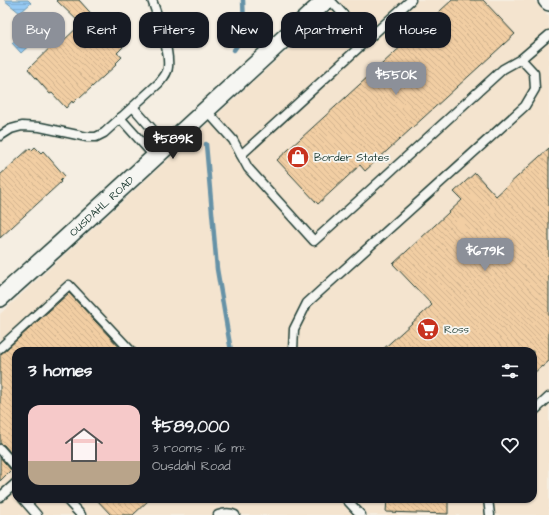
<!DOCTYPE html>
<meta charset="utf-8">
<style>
:root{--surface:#171b24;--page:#242831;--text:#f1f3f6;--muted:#9ea1a6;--line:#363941;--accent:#8c9099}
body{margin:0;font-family:"Architects Daughter",sans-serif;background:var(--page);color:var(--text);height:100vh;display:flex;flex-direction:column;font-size:15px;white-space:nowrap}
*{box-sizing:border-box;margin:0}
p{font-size:13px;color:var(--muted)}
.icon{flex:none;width:22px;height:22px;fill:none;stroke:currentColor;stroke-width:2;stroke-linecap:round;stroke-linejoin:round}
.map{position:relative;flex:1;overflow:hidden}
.sheet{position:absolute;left:12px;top:347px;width:525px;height:156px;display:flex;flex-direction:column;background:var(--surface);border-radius:12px;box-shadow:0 1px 3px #0004}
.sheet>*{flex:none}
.top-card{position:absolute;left:12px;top:12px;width:525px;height:36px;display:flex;gap:8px}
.price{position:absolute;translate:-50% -34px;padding:0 9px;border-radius:8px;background:var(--accent);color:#fff;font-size:13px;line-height:26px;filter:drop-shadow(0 1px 2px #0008)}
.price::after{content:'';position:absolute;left:50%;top:24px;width:12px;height:9px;margin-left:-6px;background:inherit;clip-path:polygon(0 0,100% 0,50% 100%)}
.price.current{background:#222;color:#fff}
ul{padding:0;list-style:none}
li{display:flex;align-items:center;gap:12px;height:100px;padding:0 16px}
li+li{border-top:1px solid var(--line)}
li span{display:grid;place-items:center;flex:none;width:112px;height:80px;border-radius:12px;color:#555}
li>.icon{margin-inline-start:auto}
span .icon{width:48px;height:48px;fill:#fffc;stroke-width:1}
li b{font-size:17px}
h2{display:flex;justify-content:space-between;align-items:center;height:48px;padding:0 16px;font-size:17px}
.chip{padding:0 14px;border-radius:12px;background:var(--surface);box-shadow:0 1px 3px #0004;font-size:14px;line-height:36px}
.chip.current{background:var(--accent);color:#fff}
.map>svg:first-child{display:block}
</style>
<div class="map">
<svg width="549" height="515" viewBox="0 0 549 515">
<defs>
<pattern id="water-rules" width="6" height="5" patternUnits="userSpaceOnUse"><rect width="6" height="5" fill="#96caf4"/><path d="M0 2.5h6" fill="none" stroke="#81aed2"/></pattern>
<pattern id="building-back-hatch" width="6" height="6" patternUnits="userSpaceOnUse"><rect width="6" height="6" fill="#f2cea3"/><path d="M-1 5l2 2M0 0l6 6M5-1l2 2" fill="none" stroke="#cfb28d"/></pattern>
</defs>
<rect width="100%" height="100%" fill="#f5eee2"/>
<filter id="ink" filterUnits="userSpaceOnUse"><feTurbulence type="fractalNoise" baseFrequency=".025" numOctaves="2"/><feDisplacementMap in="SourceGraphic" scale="8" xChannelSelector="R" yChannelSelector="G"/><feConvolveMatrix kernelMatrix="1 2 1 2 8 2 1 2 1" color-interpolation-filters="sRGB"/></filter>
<g filter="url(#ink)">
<path fill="#f4e4cf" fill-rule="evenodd" d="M342,0H534L549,17V515H0V314ZM16,351H533V499H16Z"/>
<g fill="url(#water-rules)" stroke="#6692a7">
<path d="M4,0H28L31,3L20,13Z"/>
<path d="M40,17C54,17 56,31 42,34L44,37L38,42L35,40L21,53L12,43L34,23L36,19Z"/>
</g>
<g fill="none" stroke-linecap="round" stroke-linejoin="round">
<path stroke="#4f7581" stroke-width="1" d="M41,21C46,22 50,26 44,29C44,30 42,30 41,30C39,32 39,34 38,36L33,37L23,46H20L19,44V42Z"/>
<g stroke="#6692a7" stroke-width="4.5">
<path d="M234,50L240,41L244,27L243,0"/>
<path d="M206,144L217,269L231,351"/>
</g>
</g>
<g fill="url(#building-back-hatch)" stroke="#1f3d34">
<path d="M56,0H79L96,19L99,17L115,33L112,36L123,47L117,53L122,57L115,64L116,65L80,98L79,97L73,103L72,101L66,108L52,93L50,94L28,69L59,39L62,42L81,24Z"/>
<path d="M452,0H483L515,34L365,171L360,165L318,204L277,160Z"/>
<path d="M35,147L41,153L43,151L65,176L60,181L61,182L0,238V175L30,148L32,150Z"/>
<path d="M549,148V361L542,367V366L533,374V351H381L432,305L393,264L462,200L454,192L475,173L496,196Z"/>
<path d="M69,293L123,351H16V459L4,445L0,444V355Z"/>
<path d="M0,457L11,470L0,481Z"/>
<path d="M96,499H150L133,515H111Z"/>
<path d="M387,499H448V514L386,512Z"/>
</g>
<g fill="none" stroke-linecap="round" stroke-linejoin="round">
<g stroke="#1f3d34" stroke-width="11">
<g id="lane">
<path d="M330,0L367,40"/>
<path d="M133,107L167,146"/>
<path d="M206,110L233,140L248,168L314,241L503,69L521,59L549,35"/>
<path d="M120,118L155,157"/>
<path d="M0,136L11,129L22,126L40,127L87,137H96L104,133L159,83C163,78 168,73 168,67C170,50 158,17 152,0"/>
<path d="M241,155L411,0"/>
<path d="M0,348L69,285L131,351"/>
<path d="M293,351L294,329L307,303L525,106L535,89L534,73L521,59"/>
<path d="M533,412L549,397"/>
<path d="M0,449L16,467"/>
<path d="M0,497L16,483"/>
<path d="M23,499L37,515"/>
<path d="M66,499L81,515"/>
<path d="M346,499L361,515"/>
<path d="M488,499L490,515"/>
<path d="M218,515C224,513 229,512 235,515"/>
</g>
</g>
<g stroke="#1f3d34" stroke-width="20">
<g id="street">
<path d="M547,0L549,2"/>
<path id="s1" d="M0,298L61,243L326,0"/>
</g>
</g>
<use href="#lane" stroke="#f6f6f2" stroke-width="8"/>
<use href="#street" stroke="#f6f6f2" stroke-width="17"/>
</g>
</g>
<defs>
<g id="shop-disc" transform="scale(1.15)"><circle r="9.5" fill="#c8321e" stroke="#f6f6f2"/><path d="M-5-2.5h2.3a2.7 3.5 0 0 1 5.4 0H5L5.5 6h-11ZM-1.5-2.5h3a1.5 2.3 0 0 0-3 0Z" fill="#fff"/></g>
<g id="supermarket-disc" transform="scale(1.15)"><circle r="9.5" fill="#c8321e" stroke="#f6f6f2"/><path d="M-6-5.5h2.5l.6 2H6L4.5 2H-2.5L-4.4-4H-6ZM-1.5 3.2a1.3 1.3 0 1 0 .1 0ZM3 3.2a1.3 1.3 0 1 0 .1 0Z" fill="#fff"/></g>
</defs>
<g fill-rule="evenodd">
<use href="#shop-disc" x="298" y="157"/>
<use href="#supermarket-disc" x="428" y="329"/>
</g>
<g text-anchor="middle" stroke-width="3.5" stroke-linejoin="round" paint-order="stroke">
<g font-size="11" fill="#1f3d34" stroke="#f6f6f2" text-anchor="start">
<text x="314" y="161">Border States</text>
<text x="444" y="333">Ross</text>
</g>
<g font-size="11" fill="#1f3d34" stroke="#f6f6f2">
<text dy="4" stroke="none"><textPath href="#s1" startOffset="137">OUSDAHL ROAD</textPath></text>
</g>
</g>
</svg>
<b class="price" style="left:396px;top:96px">$550K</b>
<b class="price current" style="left:173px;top:160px">$589K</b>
<b class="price" style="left:485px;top:272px">$679K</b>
<div class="top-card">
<a class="chip current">Buy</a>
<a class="chip">Rent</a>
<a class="chip">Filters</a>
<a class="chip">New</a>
<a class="chip">Apartment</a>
<a class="chip">House</a>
</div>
<section class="sheet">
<h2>3 homes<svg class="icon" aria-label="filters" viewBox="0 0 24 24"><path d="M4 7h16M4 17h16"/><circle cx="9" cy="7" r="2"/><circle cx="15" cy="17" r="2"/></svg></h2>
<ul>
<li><span style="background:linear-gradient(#f6c9c9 70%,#b9a48a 0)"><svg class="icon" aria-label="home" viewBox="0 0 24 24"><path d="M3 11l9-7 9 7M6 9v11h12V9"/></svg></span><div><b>$589,000</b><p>3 rooms · 116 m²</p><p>Ousdahl Road</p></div><svg class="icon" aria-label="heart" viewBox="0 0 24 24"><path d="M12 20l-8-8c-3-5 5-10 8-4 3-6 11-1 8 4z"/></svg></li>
</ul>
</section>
</div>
